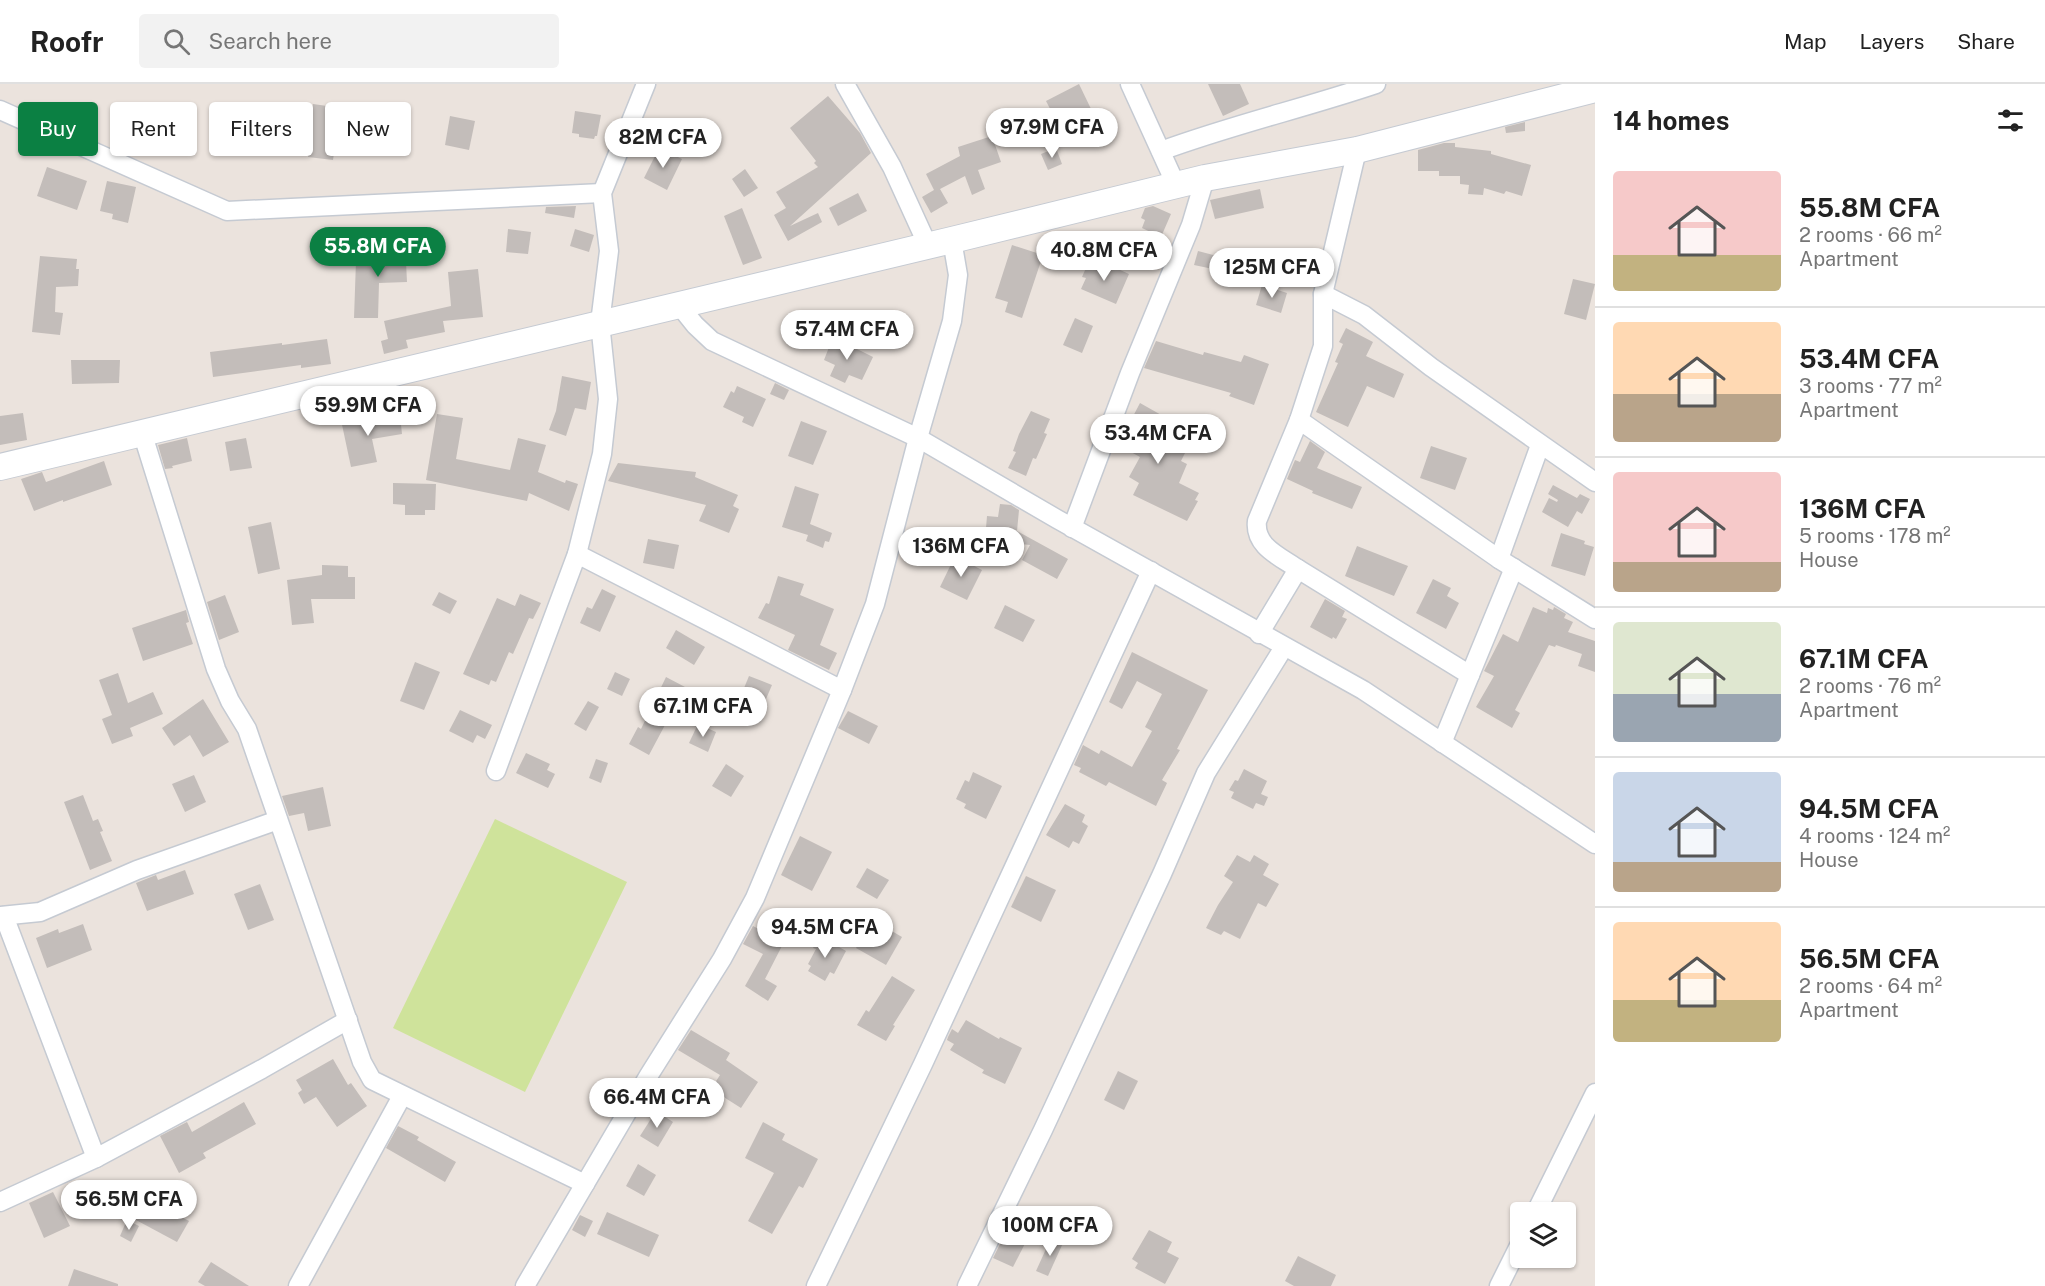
<!DOCTYPE html>
<meta charset="utf-8">
<style>
:root{--surface:#fff;--page:#f2f2f2;--text:#222;--muted:#767676;--line:#e0e0e0;--accent:#0b8043}
body{margin:0;font-family:"Public Sans",sans-serif;background:var(--page);color:var(--text);height:100vh;display:flex;flex-direction:column;font-size:22px;white-space:nowrap}
*{box-sizing:border-box;margin:0}
p{font-size:20px;color:var(--muted)}
.icon{flex:none;width:33px;height:33px;fill:none;stroke:currentColor;stroke-width:2;stroke-linecap:round;stroke-linejoin:round}
.map{position:relative;flex:1;overflow:hidden}
.drawer{display:flex;flex-direction:column;background:var(--surface);width:450px}
.drawer>*{flex:none}
.top-card{position:absolute;left:18px;top:18px;width:570px;height:54px;display:flex;gap:12px}
.tools{position:absolute;left:1510px;top:1118px;display:grid;gap:12px}
.tools a{display:grid;place-items:center;width:66px;height:66px;border-radius:6px;background:var(--surface);box-shadow:0 2px 4px #0004;font-size:30px}
.price{position:absolute;translate:-50% -51px;padding:0 14px;border-radius:21px;background:#fff;color:#222;font-size:20px;line-height:39px;filter:drop-shadow(0 2px 3px #0008)}
.price::after{content:'';position:absolute;left:50%;top:36px;width:18px;height:14px;margin-left:-9px;background:inherit;clip-path:polygon(0 0,100% 0,50% 100%)}
.price.current{background:var(--accent);color:#fff}
ul{padding:0;list-style:none}
li{display:flex;align-items:center;gap:18px;height:150px;padding:0 18px}
li+li{border-top:2px solid var(--line)}
li span{display:grid;place-items:center;flex:none;width:168px;height:120px;border-radius:6px;color:#555}
li>.icon{margin-inline-start:auto}
span .icon{width:72px;height:72px;fill:#fffc;stroke-width:1}
li b{font-size:26px}
h2{display:flex;justify-content:space-between;align-items:center;height:72px;padding:0 18px;font-size:26px}
.pill{padding:0 21px;border-radius:6px;background:var(--surface);box-shadow:0 2px 4px #0004;font-size:21px;line-height:54px}
.pill.current{background:var(--accent);color:#fff}
header{display:flex;align-items:center;gap:36px;box-sizing:border-box;height:84px;padding:0 30px;background:var(--surface);border-bottom:2px solid var(--line)}
header strong{font-size:28px}
nav{display:flex;gap:33px;margin-inline-start:auto;font-size:21px}
.search{width:420px;height:54px;background:var(--page);display:flex;align-items:center;gap:15px;box-sizing:border-box;padding:0 21px;border-radius:6px;color:var(--muted);font-size:22px}
main{display:flex;flex:1;min-height:0}
.map>svg:first-child{display:block}
</style>
<header>
<strong>Roofr</strong>
<div class="search"><svg class="icon" aria-label="search" viewBox="0 0 24 24"><circle cx="10" cy="10" r="6"/><path d="M15 15l6 6"/></svg>Search here</div>
<nav><a>Map</a><a>Layers</a><a>Share</a></nav>
</header>
<main>
<div class="map">
<svg width="1595" height="1202" viewBox="0 0 1595 1202">
<rect width="100%" height="100%" fill="#ebe3dd"/>
<path fill="#cfe39b" d="M495,735L627,798L525,1008L393,944Z"/>
<g fill="#c3bdba">
<path d="M1079,0L1092,27L1060,44L1046,17Z"/>
<path d="M1208,0H1240L1249,20L1223,32Z"/>
<path d="M828,12L860,49L871,69L790,142L818,129L822,138L788,157L774,131L786,124L776,108L818,83L814,79L816,77L790,44Z"/>
<path d="M313,20L341,24L333,76L308,73L312,43L305,42L307,28L311,29Z"/>
<path d="M575,27L601,31L597,52H595L594,55L579,53V50L572,49Z"/>
<path d="M450,32L475,37L469,66L445,61Z"/>
<path d="M1525,38V47L1506,49L1505,43Z"/>
<path d="M992,52L1001,78L978,86L985,105L972,111L965,92L940,105L948,119L931,129L922,113L934,106L926,90L960,72L958,63Z"/>
<path d="M1444,59H1455V63L1491,67V70L1531,81L1522,112L1506,107L1504,110L1484,104L1483,111L1468,110L1469,101L1460,100V92H1439V87H1418V66Z"/>
<path d="M659,64L682,75L667,106L644,94Z"/>
<path d="M1056,64L1062,80L1048,86L1041,70Z"/>
<path d="M47,83L87,97L77,126L37,112Z"/>
<path d="M745,85L758,104L744,113L732,95Z"/>
<path d="M107,97L136,103L128,139L112,135L113,130L100,127Z"/>
<path d="M1260,105L1264,124L1215,135L1210,116Z"/>
<path d="M858,109L867,127L838,142L829,124Z"/>
<path d="M576,122L574,134L545,129L546,123Z"/>
<path d="M1153,122L1171,130L1161,153L1142,144L1145,136L1141,134L1145,124Z"/>
<path d="M742,124L762,174L743,181L724,132Z"/>
<path d="M508,145L531,148L528,170L506,168Z"/>
<path d="M575,145L594,151L589,168L570,162Z"/>
<path d="M405,157L407,198L379,199L378,234H354L356,177L382,178L381,158Z"/>
<path d="M1012,161L1043,171L1022,234L1005,228L1008,218L995,214Z"/>
<path d="M1198,167L1217,172L1213,185L1194,181Z"/>
<path d="M40,172L77,175L76,185H79L78,202L56,203L55,228L63,229L60,251L32,248Z"/>
<path d="M1089,177L1107,185L1109,181L1129,190L1116,220L1081,205L1086,194L1082,193Z"/>
<path d="M478,185L483,233L443,237L445,248L406,256L408,264L384,270L381,257L388,255L384,237L451,222L448,188Z"/>
<path d="M1573,195L1595,200L1586,236L1564,230Z"/>
<path d="M1262,201L1287,209L1281,229L1256,221Z"/>
<path d="M1075,234L1093,242L1082,269L1063,261Z"/>
<path d="M1346,244L1373,258L1366,272L1404,290L1394,314L1367,302L1348,343L1316,328L1338,279L1335,278L1343,260L1339,258Z"/>
<path d="M833,253L873,273L862,296L849,291L845,299L830,292L835,281L824,276Z"/>
<path d="M327,255L331,280L301,284V281L213,293L210,268L282,259V261Z"/>
<path d="M1156,257L1203,271L1204,268L1241,278L1244,271L1269,280L1254,321L1229,312L1231,309L1144,284Z"/>
<path d="M71,276H120L119,299L72,300Z"/>
<path d="M562,292L591,298L586,326L575,324L566,352L549,346L556,327Z"/>
<path d="M775,299L789,306L784,316L770,310Z"/>
<path d="M737,302L766,315L753,343L742,338L744,333L723,323L731,307L734,309Z"/>
<path d="M1140,319L1163,332L1156,345L1189,361L1181,377L1187,380L1179,399L1199,409L1195,416L1198,417L1187,437L1133,411L1139,399L1129,393L1140,373L1118,361Z"/>
<path d="M1031,327L1050,335L1044,349L1047,350L1036,375L1033,374L1026,392L1008,384L1016,368L1013,367L1019,350Z"/>
<path d="M23,329L27,356L0,361V332Z"/>
<path d="M437,330L463,334L456,375L510,386L518,354L546,361L538,388L565,399L566,396L578,400L569,427L529,409L527,417L426,396Z"/>
<path d="M400,331L402,350L372,355L377,378L351,383L341,336L362,332V334L368,333V336Z"/>
<path d="M801,337L827,347L813,381L788,372Z"/>
<path d="M187,354L192,377L172,382L173,384L165,385L158,361Z"/>
<path d="M246,354L252,384L230,387L225,358Z"/>
<path d="M1310,357L1325,368L1317,384L1362,403L1352,425L1312,409L1313,407L1287,395L1295,376L1300,378Z"/>
<path d="M1431,362L1467,374L1455,406L1420,394Z"/>
<path d="M104,377L112,401L63,418V416L34,427L21,395L42,388L46,398Z"/>
<path d="M618,379L696,388L695,393L738,411L733,422L739,425L729,449L699,437L706,421L608,397Z"/>
<path d="M393,399L436,400L435,426H425V431H405V421L393,420Z"/>
<path d="M1553,401L1577,414L1580,410L1590,415L1582,430L1577,427L1568,443L1542,428L1549,414L1557,418L1558,416L1548,410Z"/>
<path d="M795,402L819,410L810,440L832,449L829,458L825,457L823,464L806,457L808,451L782,443Z"/>
<path d="M1000,420L1011,421L1019,426L1017,447L1068,475L1057,495L1022,476L1030,461L985,456L987,432L998,433Z"/>
<path d="M271,438L280,485L258,490L248,443Z"/>
<path d="M1561,449L1585,457L1584,460L1594,463L1585,492L1551,482Z"/>
<path d="M648,455L679,461L674,485L643,479Z"/>
<path d="M1357,462L1408,482L1394,512L1345,492Z"/>
<path d="M955,472L982,486L967,516L940,503Z"/>
<path d="M322,481L348,482V493H355V515H311L314,539L292,541L287,496L322,491Z"/>
<path d="M778,492L804,500L800,511L834,525L820,561L837,569L829,586L788,566L795,551L758,534L766,519L769,520Z"/>
<path d="M1433,495L1451,504L1447,512L1459,519L1446,545L1416,529Z"/>
<path d="M602,505L616,512L600,548L580,539L587,523L592,525Z"/>
<path d="M439,508L457,517L450,530L432,521Z"/>
<path d="M520,510L541,519L533,535L529,534L513,570L509,568L496,598L491,596L489,601L463,590L497,514L515,522Z"/>
<path d="M225,511L239,548L219,556L207,518Z"/>
<path d="M1325,515L1345,527L1342,533L1347,535L1336,555L1333,553L1332,555L1310,543Z"/>
<path d="M1005,521L1035,536L1023,558L994,544Z"/>
<path d="M1533,523L1547,529L1548,524L1553,526L1554,523L1566,530L1564,534L1573,538L1568,548L1595,557V588L1578,582L1582,570L1556,561L1555,563L1549,561L1515,626L1520,629L1512,644L1476,623L1494,592L1484,587L1503,550L1518,558Z"/>
<path d="M186,526L189,538L186,539L193,560L143,577L132,544Z"/>
<path d="M676,546L705,563L694,581L666,564Z"/>
<path d="M1132,568L1208,606L1177,665L1180,666L1162,696L1167,699L1156,722L1109,698L1106,702L1079,688L1081,684L1074,681L1083,661L1099,670L1101,666L1132,683L1152,647L1145,643L1162,610L1137,597L1122,625L1109,618Z"/>
<path d="M415,578L440,588L424,626L400,617Z"/>
<path d="M615,588L630,595L622,612L607,605Z"/>
<path d="M118,589L128,619L153,608L163,630L130,644L133,652L112,660L102,635L112,631L99,596Z"/>
<path d="M749,592L772,601L763,622L742,609Z"/>
<path d="M666,593L685,603L667,642L665,641L649,671L629,660L638,643L641,645Z"/>
<path d="M203,615L229,658L203,673L190,651L174,662L162,644Z"/>
<path d="M588,617L599,623L586,647L574,640Z"/>
<path d="M460,626L492,641L485,655L477,651L473,659L449,647Z"/>
<path d="M848,627L878,642L869,660L838,644Z"/>
<path d="M698,640L716,648L708,668L689,659Z"/>
<path d="M526,669L550,680L547,686L555,690L548,704L516,689Z"/>
<path d="M596,675L608,679L601,699L589,694Z"/>
<path d="M726,680L744,692L731,713L712,702Z"/>
<path d="M1244,685L1267,697L1261,710L1268,713L1264,722L1256,719L1253,725L1231,714L1234,708L1229,706L1235,696L1238,697Z"/>
<path d="M973,688L1002,702L986,735L964,724L966,720L956,715L965,696L969,698Z"/>
<path d="M194,691L206,718L185,728L172,700Z"/>
<path d="M323,703L331,742L308,747L304,729L289,732L282,712Z"/>
<path d="M83,711L93,737L98,735L103,747L100,748L112,777L90,786L64,718Z"/>
<path d="M1065,720L1085,731L1082,738L1088,742L1079,760L1073,757L1069,764L1046,751Z"/>
<path d="M800,752L832,768L812,807L781,791Z"/>
<path d="M1237,771L1250,778L1254,771L1269,780L1263,791L1279,800L1266,823L1258,819L1240,855L1224,847L1221,851L1206,844L1218,821L1233,798L1224,792Z"/>
<path d="M867,784L889,796L877,815L856,803Z"/>
<path d="M185,786L194,810L147,827L136,799L156,791L158,796Z"/>
<path d="M1026,792L1056,806L1041,838L1011,823Z"/>
<path d="M260,800L274,836L248,846L234,810Z"/>
<path d="M873,836L902,853L886,881L856,864Z"/>
<path d="M83,840L92,866L47,884L36,854L58,845L59,849Z"/>
<path d="M753,842L784,858L765,895L777,902L768,917L745,902L763,870L743,860Z"/>
<path d="M820,852L846,867L834,890L830,888L825,897L808,887L811,882L808,880L816,865L813,864Z"/>
<path d="M892,892L915,906L893,941L895,942L886,957L857,941L866,926L869,928Z"/>
<path d="M966,936L999,955L1000,953L1022,964L1005,1000L982,989L984,986L950,966L954,960L947,956L948,953L952,945L958,949Z"/>
<path d="M691,946L730,969L726,976L758,998L741,1024L711,1005L720,991L678,966Z"/>
<path d="M333,975L348,1001L351,999L367,1022L337,1043L316,1013L304,1020L298,1009L302,1006L296,996Z"/>
<path d="M1118,987L1138,997L1124,1026L1104,1016Z"/>
<path d="M244,1018L256,1040L203,1069L206,1074L179,1089L160,1052L187,1038L192,1048Z"/>
<path d="M656,1027L673,1038L658,1063L640,1052Z"/>
<path d="M763,1038L785,1050L782,1056L818,1075L803,1104L799,1102L772,1150L748,1137L774,1089L745,1074Z"/>
<path d="M398,1042L419,1053L417,1056L456,1078L445,1098L386,1064Z"/>
<path d="M638,1080L656,1091L644,1112L626,1102Z"/>
<path d="M53,1108L70,1142L44,1154L29,1119Z"/>
<path d="M148,1115L189,1137L177,1158L136,1136Z"/>
<path d="M607,1128L659,1151L649,1173L597,1150Z"/>
<path d="M1016,1128L1036,1138L1013,1183L993,1174Z"/>
<path d="M580,1131L593,1137L585,1153L572,1146Z"/>
<path d="M127,1136L139,1142L131,1158L120,1152Z"/>
<path d="M1149,1146L1172,1158L1167,1168L1179,1174L1165,1200L1135,1184L1138,1179L1132,1175Z"/>
<path d="M1051,1154L1063,1159L1048,1192L1036,1187Z"/>
<path d="M1298,1172L1336,1191L1331,1202H1294L1285,1197Z"/>
<path d="M211,1178L249,1202H205L198,1198Z"/>
<path d="M74,1185L118,1200V1202H68Z"/>
</g>
<g fill="none" stroke-linecap="round" stroke-linejoin="round">
<g stroke="#c5cad2" stroke-width="21">
<g id="street">
<path d="M845,0L892,83L928,162"/>
<path d="M1130,0L1176,101"/>
<path d="M0,26L227,127L602,109"/>
<path d="M1161,67C1231,41 1305,24 1376,0"/>
<path d="M1323,210L1364,231L1431,283L1595,398"/>
<path d="M679,221L695,241L712,257L918,354L1057,435L1363,606L1595,760"/>
<path d="M1299,336L1499,475L1595,535"/>
<path d="M142,348L216,585L230,617L247,645L362,978L372,996L585,1100"/>
<path d="M1072,444L1130,289L1191,141L1205,94"/>
<path d="M577,470L842,606"/>
<path d="M1499,475L1540,361"/>
<path d="M1298,485L1470,591"/>
<path d="M1259,550L1298,485C1279,472 1254,462 1257,437L1299,336L1323,262V210L1357,66"/>
<path d="M1442,659L1514,484"/>
<path d="M496,687L577,470L602,370L608,315L600,239L609,167L602,109L646,0"/>
<path d="M0,832L40,828L137,786L278,736"/>
<path d="M4,832L96,1074"/>
<path d="M0,1118L96,1074L262,985L348,936"/>
<path d="M1536,1128L1595,1009"/>
<path d="M298,1202L402,1012"/>
<path d="M525,1202L649,991L722,875L755,814L842,606L875,520L918,354L952,237L958,191L952,156"/>
<path d="M816,1202L923,980L1151,487"/>
<path d="M967,1202L1043,1046L1162,790L1206,689L1284,563"/>
<path d="M1499,1202L1521,1158"/>
</g>
</g>
<g stroke="#c5cad2" stroke-width="28">
<path id="secondary" d="M0,383L952,156L1205,94L1357,66L1595,5"/>
</g>
<use href="#street" stroke="#fff" stroke-width="18"/>
<use href="#secondary" stroke="#fff" stroke-width="26"/>
</g>
</svg>
<div class="tools">
<a><svg class="icon" aria-label="layers" viewBox="0 0 24 24"><path d="M12 4l9 5-9 5-9-5zM3 14l9 5 9-5"/></svg></a>
</div>
<b class="price" style="left:1052px;top:75px">97.9M CFA</b>
<b class="price" style="left:663px;top:85px">82M CFA</b>
<b class="price current" style="left:378px;top:194px">55.8M CFA</b>
<b class="price" style="left:1104px;top:198px">40.8M CFA</b>
<b class="price" style="left:1272px;top:215px">125M CFA</b>
<b class="price" style="left:847px;top:277px">57.4M CFA</b>
<b class="price" style="left:368px;top:353px">59.9M CFA</b>
<b class="price" style="left:1158px;top:381px">53.4M CFA</b>
<b class="price" style="left:961px;top:494px">136M CFA</b>
<b class="price" style="left:703px;top:654px">67.1M CFA</b>
<b class="price" style="left:825px;top:875px">94.5M CFA</b>
<b class="price" style="left:657px;top:1045px">66.4M CFA</b>
<b class="price" style="left:129px;top:1147px">56.5M CFA</b>
<b class="price" style="left:1050px;top:1173px">100M CFA</b>
<div class="top-card">
<a class="pill current">Buy</a>
<a class="pill">Rent</a>
<a class="pill">Filters</a>
<a class="pill">New</a>
</div>
</div>
<section class="drawer">
<h2>14 homes<svg class="icon" aria-label="filters" viewBox="0 0 24 24"><path d="M4 7h16M4 17h16"/><circle cx="9" cy="7" r="2"/><circle cx="15" cy="17" r="2"/></svg></h2>
<ul>
<li><span style="background:linear-gradient(#f6c9c9 70%,#c2b280 0)"><svg class="icon" aria-label="home" viewBox="0 0 24 24"><path d="M3 11l9-7 9 7M6 9v11h12V9"/></svg></span><div><b>55.8M CFA</b><p>2 rooms · 66 m²</p><p>Apartment</p></div></li>
<li><span style="background:linear-gradient(#ffd9b3 60%,#b9a48a 0)"><svg class="icon" aria-label="home" viewBox="0 0 24 24"><path d="M3 11l9-7 9 7M6 9v11h12V9"/></svg></span><div><b>53.4M CFA</b><p>3 rooms · 77 m²</p><p>Apartment</p></div></li>
<li><span style="background:linear-gradient(#f6c9c9 75%,#b9a48a 0)"><svg class="icon" aria-label="home" viewBox="0 0 24 24"><path d="M3 11l9-7 9 7M6 9v11h12V9"/></svg></span><div><b>136M CFA</b><p>5 rooms · 178 m²</p><p>House</p></div></li>
<li><span style="background:linear-gradient(#dfe7d0 60%,#9aa5b1 0)"><svg class="icon" aria-label="home" viewBox="0 0 24 24"><path d="M3 11l9-7 9 7M6 9v11h12V9"/></svg></span><div><b>67.1M CFA</b><p>2 rooms · 76 m²</p><p>Apartment</p></div></li>
<li><span style="background:linear-gradient(#c9d6e8 75%,#b9a48a 0)"><svg class="icon" aria-label="home" viewBox="0 0 24 24"><path d="M3 11l9-7 9 7M6 9v11h12V9"/></svg></span><div><b>94.5M CFA</b><p>4 rooms · 124 m²</p><p>House</p></div></li>
<li><span style="background:linear-gradient(#ffd9b3 65%,#c2b280 0)"><svg class="icon" aria-label="home" viewBox="0 0 24 24"><path d="M3 11l9-7 9 7M6 9v11h12V9"/></svg></span><div><b>56.5M CFA</b><p>2 rooms · 64 m²</p><p>Apartment</p></div></li>
</ul>
</section>
</main>
